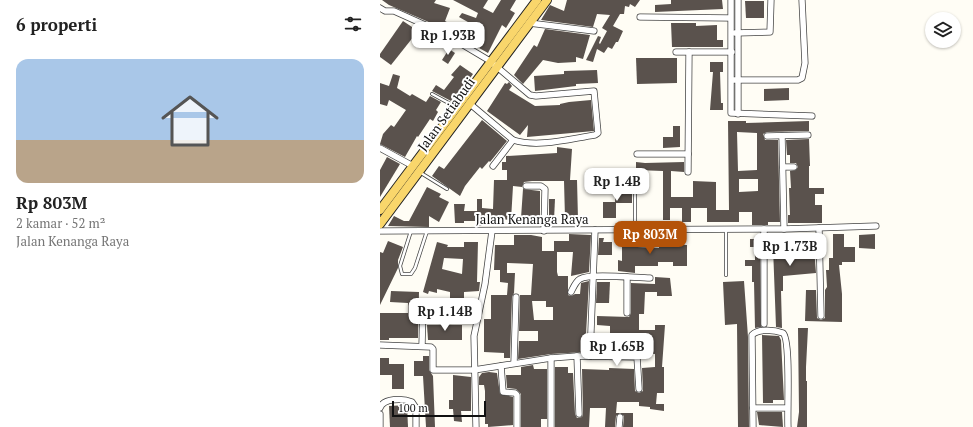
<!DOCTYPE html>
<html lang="id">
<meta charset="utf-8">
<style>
:root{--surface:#fff;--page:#f6f6f6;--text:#222;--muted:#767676;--accent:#b45309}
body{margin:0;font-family:"PT Serif",serif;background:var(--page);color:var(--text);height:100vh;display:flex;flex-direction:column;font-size:15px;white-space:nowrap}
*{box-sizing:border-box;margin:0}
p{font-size:13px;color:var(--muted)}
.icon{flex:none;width:22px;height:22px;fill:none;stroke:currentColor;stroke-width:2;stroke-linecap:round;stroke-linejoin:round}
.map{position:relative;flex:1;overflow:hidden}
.sheet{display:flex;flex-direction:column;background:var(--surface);width:380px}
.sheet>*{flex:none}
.controls{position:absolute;left:545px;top:12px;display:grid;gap:8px}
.controls a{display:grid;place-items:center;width:36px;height:36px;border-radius:50%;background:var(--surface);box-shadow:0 1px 3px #0004;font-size:20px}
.scale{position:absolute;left:12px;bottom:10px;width:94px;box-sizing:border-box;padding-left:4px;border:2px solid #111;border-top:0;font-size:11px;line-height:14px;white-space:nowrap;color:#111;-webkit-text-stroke:3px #fff;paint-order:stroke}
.price{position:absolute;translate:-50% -34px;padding:0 9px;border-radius:8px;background:#fff;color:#222;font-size:13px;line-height:26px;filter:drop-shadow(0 1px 2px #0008)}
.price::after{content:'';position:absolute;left:50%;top:24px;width:12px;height:9px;margin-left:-6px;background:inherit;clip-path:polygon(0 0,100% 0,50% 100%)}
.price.active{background:var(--accent);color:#fff}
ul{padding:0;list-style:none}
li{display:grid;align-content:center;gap:8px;height:212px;padding:0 16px}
li span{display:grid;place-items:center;height:124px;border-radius:12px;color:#555}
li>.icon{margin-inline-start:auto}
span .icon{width:72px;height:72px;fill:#fffc;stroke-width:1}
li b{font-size:17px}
h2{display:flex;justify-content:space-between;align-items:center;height:48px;padding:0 16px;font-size:17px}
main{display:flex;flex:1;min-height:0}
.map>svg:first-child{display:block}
</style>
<main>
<section class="sheet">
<h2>6 properti<svg class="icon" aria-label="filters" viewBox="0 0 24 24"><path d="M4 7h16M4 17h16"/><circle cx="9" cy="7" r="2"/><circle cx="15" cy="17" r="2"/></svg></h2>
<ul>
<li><span style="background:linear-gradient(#a9c7e8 65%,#b9a48a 0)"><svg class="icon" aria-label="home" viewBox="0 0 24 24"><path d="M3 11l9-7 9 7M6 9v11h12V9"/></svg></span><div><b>Rp 803M</b><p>2 kamar · 52 m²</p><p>Jalan Kenanga Raya</p></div></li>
</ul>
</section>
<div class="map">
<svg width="593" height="427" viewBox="0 0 593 427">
<rect width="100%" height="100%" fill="#fffdf5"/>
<g fill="#5a524d" fill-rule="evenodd">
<path d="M2,0H56L54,3L70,8L65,21L90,35L95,26L79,17L82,13L96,18L98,13L73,0H108L103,8L113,13L121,0H136L130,10L135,13L126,28L122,25L108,53L65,29L9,5Z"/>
<path d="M187,0H260L255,7L250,4L249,7L245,6L244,14H240L233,26L243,31L238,42H236L232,49L228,47L224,53L217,49L213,62L206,60L218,36L221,37L219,43L220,44L227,31L222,28L230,15L217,14L213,27L161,20L170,5L184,11Z"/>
<path d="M291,0H342L343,9L275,12V5L291,4Z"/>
<path d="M365,1H384V18H366Z"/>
<path d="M23,21L38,31L11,65L0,57V54Z"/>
<path d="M291,23H316V26L337,25V40H343V47H292Z"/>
<path d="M165,29L210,35L203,59L196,57V62L178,63L163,60L143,84L134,75L154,45L157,47Z"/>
<path d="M69,49L75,53L68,64L62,60Z"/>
<path d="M256,58H297V83L257,84Z"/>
<path d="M330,62H343V72H340L341,103H343V110H330L333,72H330Z"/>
<path d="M80,65L93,74L73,102L52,91L56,85L64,90L74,77L71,75Z"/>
<path d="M217,70L218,83L196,84V86L155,91L154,76L184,74V71Z"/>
<path d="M13,74L20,76L17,88L30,96L32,94L46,102L50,96L61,102L56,110L58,112L53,121L50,119L38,137L37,136L25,157L0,144L3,134L11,125L14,127L26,110L9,100L7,106L0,104V83L9,86Z"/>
<path d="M129,82L132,86L129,90L155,106L180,105V104L189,102L211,100L214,131L147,137L148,125L140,135L107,111L125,83L127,84Z"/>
<path d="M409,88V100L384,101V89Z"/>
<path d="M102,120L127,141L110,162L109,161L102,169L100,167L85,186L80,196L52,176L59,166L64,169Z"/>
<path d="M348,121H366V123L429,121V131L387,132L383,134L385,140H398L400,222H388V225H372V212H359V222H327V208H311V222H302V208H290V220H283V171L256,170V162L265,163L304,162V172L291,171V197H313V181L336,182V210H349ZM357,132L377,133V170L358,171ZM359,179H378V191L359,192Z"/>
<path d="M293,126H300V147L283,148V137H293Z"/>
<path d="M429,139L430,166H429V188H444V194H435V205H442V223H408V215H410L409,188H411L410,171L416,170L418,167L416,163H410V155H407L406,140Z"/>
<path d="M177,147L192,149L190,180H197L198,219L185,218L184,181H152L144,182L142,187L133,186L131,220L111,218V224H102V226H96V221H84V223H75L74,204H85L84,211H97V199H102V208L113,209L114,180H127V170H122V162H126V156L177,153Z"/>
<path d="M7,157L20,164L0,197V170Z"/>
<path d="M47,187L61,194L59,197L69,202L59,222L49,216V227L8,226L14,216L24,221H29Z"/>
<path d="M236,187H252V203H236V218H223V202H235Z"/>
<path d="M143,189L160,191V219H157V225H149V218H141Z"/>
<path d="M169,199H175L174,220H169Z"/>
<path d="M189,234L211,235L209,272L191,276L193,252H177V272L178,276H188V295L191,296L195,294H200L201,283L209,281L205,352L171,354L138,359L139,341H158V331H139L140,295H151L153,264L127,263V273H135L134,293L132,297L130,358H124V353L104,352V319H111V295H127L128,283L120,282V270H114L115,245H134V235H151L162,237V251H174V241H189ZM152,301H166V307H173V320H154Z"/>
<path d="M247,234H256L257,247L279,248V245H307V266H293V262H278V266H255V273L238,271V260L242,261V243H247Z"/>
<path d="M453,234H464V247H475V262H462V265H459L462,294V322L425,321L426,290H436L437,318L441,320L445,318V290L447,287L446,270H449V258H453Z"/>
<path d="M495,234V249L479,248V235Z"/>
<path d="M425,235H433L436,273L403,276V291H401L402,328L396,327L393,247H388V238H405V253H425Z"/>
<path d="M219,238H224L223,242H232V255H218Z"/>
<path d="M370,239H380L381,327L375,328L374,282H372V266H365V260H375V247H370Z"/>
<path d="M8,241L23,247L18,260V268L0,305V252L3,253Z"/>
<path d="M57,242L68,245L67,247H84V242H98L97,282H100L99,291L84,292V302L70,298V292L57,289V293L49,291L48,294L43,292ZM64,258L83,259L82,274L62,269Z"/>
<path d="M275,277L290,278L292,296H277V292H265L264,314H259V330H275V325H285L282,367H284V393H277L276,404H284V411L270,409V407L259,406V402H237L236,413H253V427H243L244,416L240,413L236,416L235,427H225L226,408H210L209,427H175V367H188V373H193L195,414L197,418L202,417L203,414L202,369L229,370V368L254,369L255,391L259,393L263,391L262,368L275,367V354L249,352H217L215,337H230V326L217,325V316L249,317L251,313V283L275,284Z"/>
<path d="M364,281L368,337L369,427H358L357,324L345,325L343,282Z"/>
<path d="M217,282H230L229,303H216Z"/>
<path d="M11,291L39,292L38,338H9V340H0V313H28V303L10,302Z"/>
<path d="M48,303H55L54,316H48Z"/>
<path d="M73,304H86L87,315H73Z"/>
<path d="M47,325H82V340H48Z"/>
<path d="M418,328H428L426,367V381H427V427H417L419,412Z"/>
<path d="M382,335L399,336L401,340L404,400H393V403H383Z"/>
<path d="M43,356H49V370L53,376L55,427H46L43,376H34V361H43Z"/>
<path d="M0,358H9V364H24V389H12V375H0Z"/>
<path d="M153,365L154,369H167V419H161V427H141V394L136,389L127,388L126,375H141V367Z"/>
<path d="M109,372L117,373L120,394L133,397V425L108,427V424H105V391L104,385H99V377L102,373Z"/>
<path d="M73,375L91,377V411H81L82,422L74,421L73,409H69V400H73Z"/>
<path d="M27,405L28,427H10L9,406Z"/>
<path d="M377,412H402L403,427L379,425Z"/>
</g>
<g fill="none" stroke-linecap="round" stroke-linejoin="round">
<g stroke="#444" stroke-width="4">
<g id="lane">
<path d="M52,94L76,107"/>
<path d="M41,173L67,189"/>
<path d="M255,185V229"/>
<path d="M31,231L20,266L22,274H31L35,268L47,231"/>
<path d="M346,275V229"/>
</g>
</g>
<g stroke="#444" stroke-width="7">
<g id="street">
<path d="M351,0V113L432,116"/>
<path d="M0,8L5,11H14L63,33L110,61L150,95L156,96L214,91L218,133L215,135C189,139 158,148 133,140L89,103"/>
<path d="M260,17L350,18"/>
<path d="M149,23L214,31"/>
<path d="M355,33L390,32L391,0"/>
<path d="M296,52H352"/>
<path d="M352,80H418L422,78L425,63L422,0"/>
<path d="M358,114V0"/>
<path d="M387,136L428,135"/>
<path d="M402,136L404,229"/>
<path d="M0,148L33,166"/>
<path d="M257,154H308"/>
<path d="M113,166L133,140"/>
<path d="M403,167H414"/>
<path d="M308,172L309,52"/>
<path d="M146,186H161L165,189L164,231"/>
<path d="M439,228L441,316"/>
<path d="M384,229V324"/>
<path d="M0,231L404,229L496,226"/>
<path d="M191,292C193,288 196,281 200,279C209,273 257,278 270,278"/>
<path d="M247,313V277"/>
<path d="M0,345L51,347L53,349V370H94L171,358L197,356L257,357L259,389"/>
<path d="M42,346L43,302"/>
<path d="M197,356L199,414"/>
<path d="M210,356L215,230"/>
<path d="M134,363L136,297"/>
<path d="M121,366L123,392L135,393L137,395V427"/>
<path d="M0,408C3,398 23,398 32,402L36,408V427"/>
<path d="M373,408H407"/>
<path d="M0,414V427"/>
<path d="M96,427L94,336L105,284L112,231"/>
<path d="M171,427V358"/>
<path d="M239,427L240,417"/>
<path d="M373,427L372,335C379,328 395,330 403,333C411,340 407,412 408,427"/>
</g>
</g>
<g stroke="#222" stroke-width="10">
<g id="primary">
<path d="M0,210L157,0"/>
<path d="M0,224L167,0"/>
</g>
</g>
<use href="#lane" stroke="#fff" stroke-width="2.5"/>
<use href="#street" stroke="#fff" stroke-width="5.5"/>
<use href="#primary" stroke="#f9d66b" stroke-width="8"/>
</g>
<g text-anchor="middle" stroke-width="4" stroke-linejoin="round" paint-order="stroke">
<g font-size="13" fill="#111" stroke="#fff">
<text transform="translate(66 114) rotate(-54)" y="5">Jalan Setiabudi</text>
<text x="152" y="224">Jalan Kenanga Raya</text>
</g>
</g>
</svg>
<div class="controls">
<a><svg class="icon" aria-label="layers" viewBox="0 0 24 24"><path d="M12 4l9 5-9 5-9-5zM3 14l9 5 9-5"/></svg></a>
</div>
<div class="scale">100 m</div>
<b class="price" style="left:68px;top:56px">Rp 1.93B</b>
<b class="price" style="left:237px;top:202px">Rp 1.4B</b>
<b class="price active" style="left:270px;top:255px">Rp 803M</b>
<b class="price" style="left:410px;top:267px">Rp 1.73B</b>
<b class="price" style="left:65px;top:332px">Rp 1.14B</b>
<b class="price" style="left:237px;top:367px">Rp 1.65B</b>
</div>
</main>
